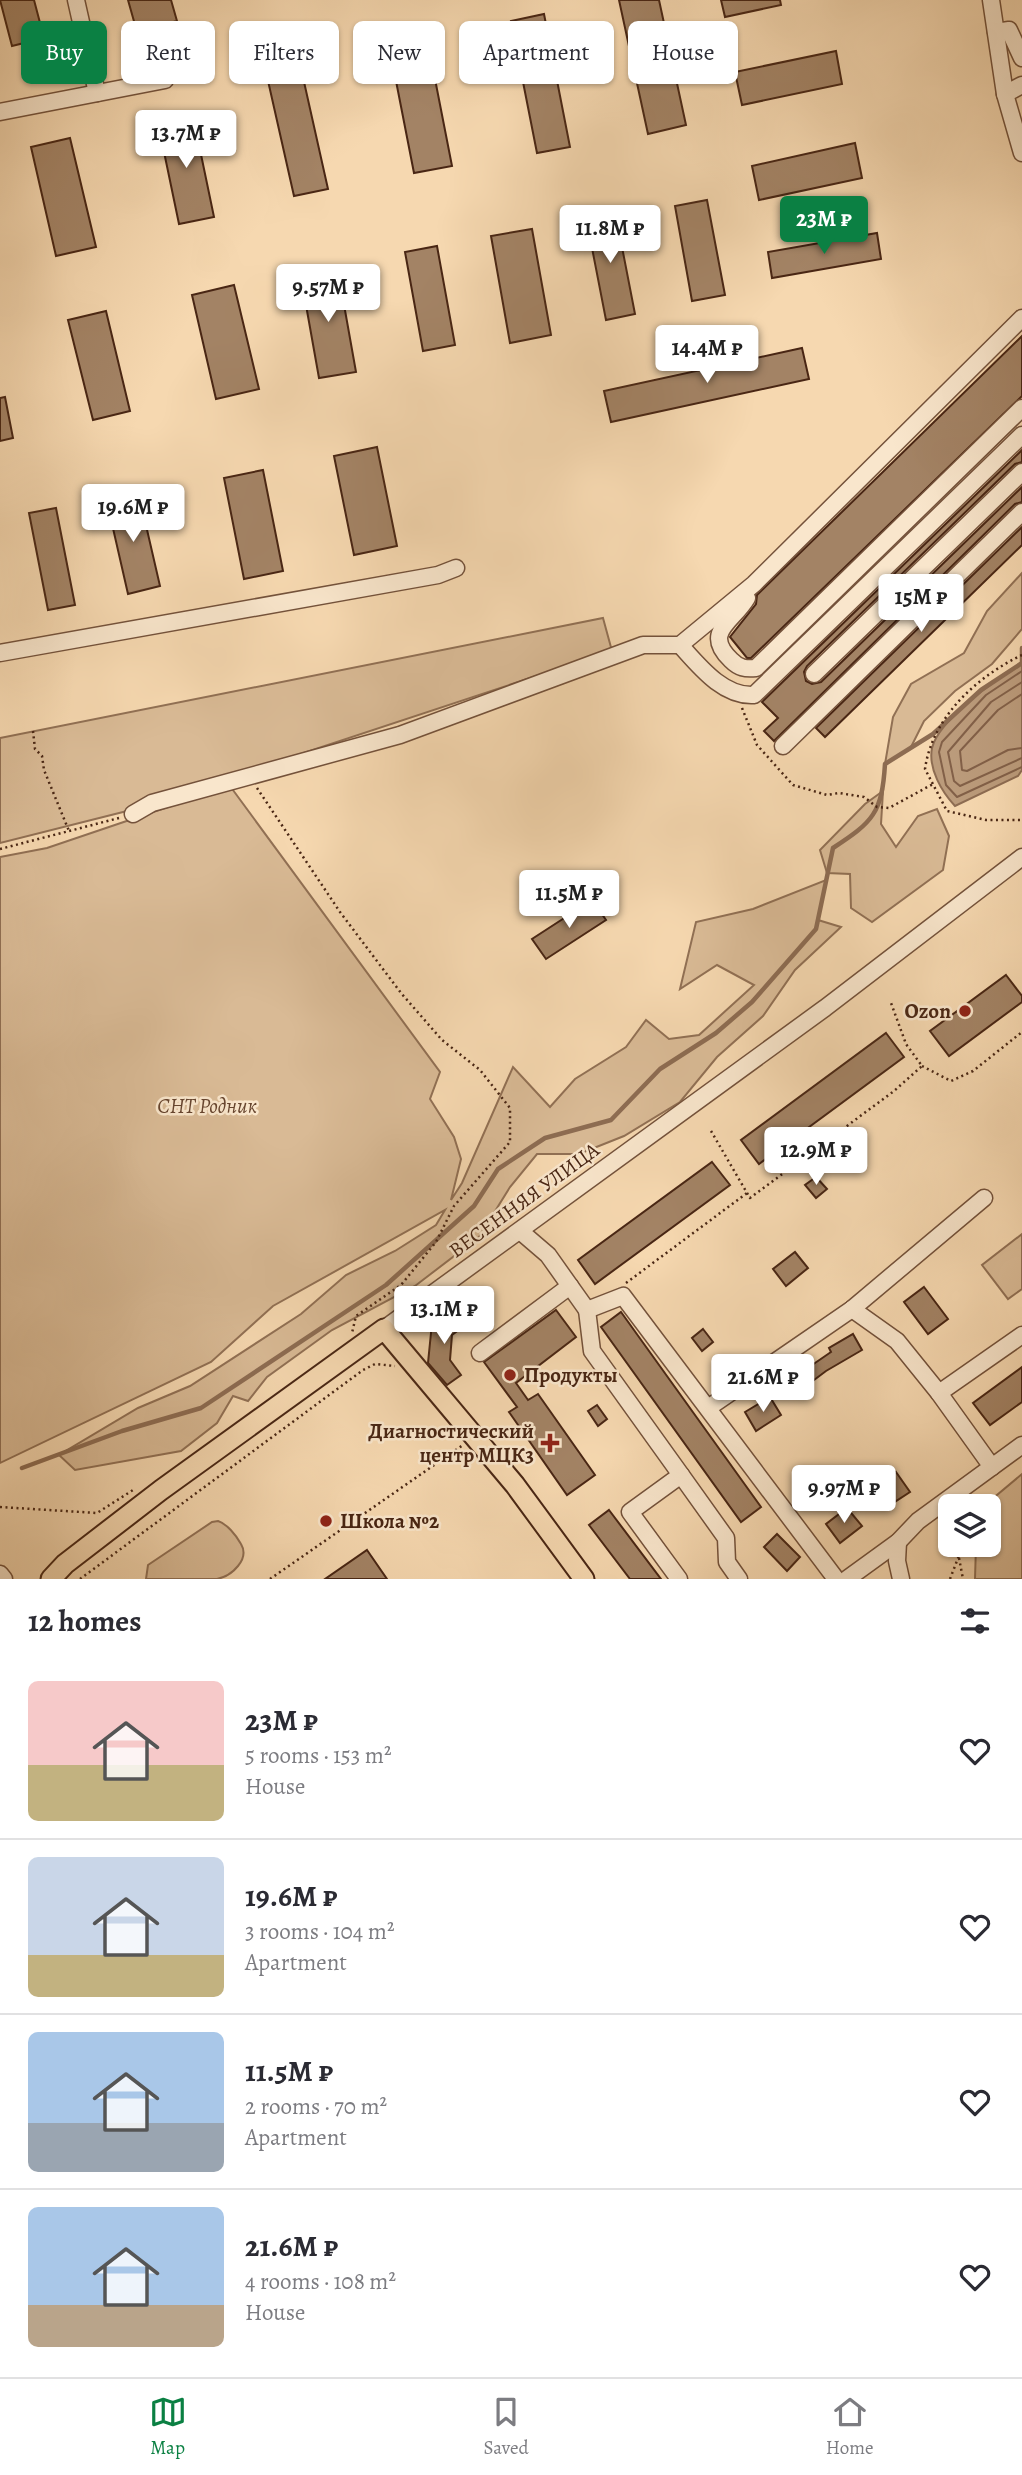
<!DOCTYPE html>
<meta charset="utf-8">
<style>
:root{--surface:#fff;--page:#f2f2f3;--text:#2b2b33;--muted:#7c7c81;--line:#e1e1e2;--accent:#0b8043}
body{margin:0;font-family:Alegreya,serif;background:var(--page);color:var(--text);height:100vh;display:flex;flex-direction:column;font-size:26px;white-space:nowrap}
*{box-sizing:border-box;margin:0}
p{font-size:23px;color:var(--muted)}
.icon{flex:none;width:38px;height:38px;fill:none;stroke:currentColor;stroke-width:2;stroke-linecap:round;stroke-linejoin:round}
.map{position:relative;height:1579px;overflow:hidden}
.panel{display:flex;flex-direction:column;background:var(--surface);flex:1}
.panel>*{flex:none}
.hud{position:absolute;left:21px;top:21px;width:980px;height:63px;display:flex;gap:14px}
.controls{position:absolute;left:938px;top:1494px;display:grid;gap:14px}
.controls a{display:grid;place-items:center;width:63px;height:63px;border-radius:10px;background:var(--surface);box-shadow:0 2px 5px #0004;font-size:35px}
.price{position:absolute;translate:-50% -60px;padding:0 16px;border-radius:7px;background:#fff;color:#222;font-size:23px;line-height:46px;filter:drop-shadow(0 2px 4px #0008)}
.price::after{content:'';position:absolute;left:50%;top:42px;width:21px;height:16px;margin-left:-10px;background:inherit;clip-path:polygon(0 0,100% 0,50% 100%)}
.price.on{background:var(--accent);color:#fff}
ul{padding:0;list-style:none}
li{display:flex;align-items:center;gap:21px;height:175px;padding:0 28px}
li+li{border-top:2px solid var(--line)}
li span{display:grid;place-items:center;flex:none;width:196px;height:140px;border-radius:10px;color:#555}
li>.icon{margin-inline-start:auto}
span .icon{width:84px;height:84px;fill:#fffc;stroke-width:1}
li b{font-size:30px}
h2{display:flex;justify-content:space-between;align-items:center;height:84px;padding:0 28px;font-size:30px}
.tag{padding:0 24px;border-radius:10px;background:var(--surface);box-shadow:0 2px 5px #0004;font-size:24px;line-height:63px}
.tag.on{background:var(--accent);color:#fff}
.menu{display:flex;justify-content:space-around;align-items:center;height:98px;border-top:2px solid var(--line);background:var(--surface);font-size:19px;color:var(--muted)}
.menu a{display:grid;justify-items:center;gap:4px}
.menu .on{color:var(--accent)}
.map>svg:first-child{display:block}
</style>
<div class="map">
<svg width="1022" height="1579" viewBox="0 0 1022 1579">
<rect width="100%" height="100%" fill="#f6d8b0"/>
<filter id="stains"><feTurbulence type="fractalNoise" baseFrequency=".00286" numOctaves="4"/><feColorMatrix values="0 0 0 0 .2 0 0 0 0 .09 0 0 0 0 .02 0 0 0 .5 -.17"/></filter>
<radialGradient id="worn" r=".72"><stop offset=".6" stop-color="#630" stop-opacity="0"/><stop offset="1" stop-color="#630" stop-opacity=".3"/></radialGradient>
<g fill="#d9ba95" stroke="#917054" stroke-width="2">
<path d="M1022,573V629L992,664L955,691L924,721L910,749L885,764L893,717L911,684L964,653L987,611Z"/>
<path d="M603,618L612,651L131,810L0,843V738Z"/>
<path d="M230,786L440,1072L430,1099L454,1137L461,1159L451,1200L462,1183L513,1067L550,1107L575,1079L626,1047L646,1020L669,1039L699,1035L754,985L717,965L680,989L696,922L753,909L826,880L818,920L841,927L795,970L763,1016L717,1057L680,1102L624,1136L579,1154H537L510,1187L479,1237L415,1286L332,1330L267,1377L248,1401L233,1396L217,1423L181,1451L75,1470L59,1455L138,1408L190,1386L301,1314L346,1275L395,1251L436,1225L445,1210L273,1306L211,1362L0,1463V857L47,848Z"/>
<path d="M883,791L881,824L896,847L918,816L937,809L949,836L943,870L872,922L851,908L850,874L827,873L820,850L865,804Z"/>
<path d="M1022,1234V1289L1008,1299L982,1265Z"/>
<path d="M1022,1474V1579H975L976,1545H989L991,1500Z"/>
<path d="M218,1521C227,1524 236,1535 241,1544C250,1559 232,1576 217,1579C195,1579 168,1579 146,1579L148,1565L212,1522Z"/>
</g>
<path fill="#bb9b7b" stroke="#8d6c52" stroke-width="2" d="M1022,663V770L1018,776L955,806C942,792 928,769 932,748C939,719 998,678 1022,663Z"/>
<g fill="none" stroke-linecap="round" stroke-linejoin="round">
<g stroke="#826048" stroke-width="2">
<path d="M1022,671L986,695L942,742L939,752L946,785L957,797L1022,767"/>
<path d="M1022,682L991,702L948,752L954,781L960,786L1022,758"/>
<path d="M1022,694L998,710L960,751L962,770L967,771L1008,750L1022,748"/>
</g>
<path stroke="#8d6c52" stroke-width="4.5" d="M22,1468L122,1431L201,1408L386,1285L474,1206L498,1169L545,1138L611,1120L660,1069L716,1033L752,1002L816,929L833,848C873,822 882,813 885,764L933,734L981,690L1022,663V648"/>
</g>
<g fill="#a38365" stroke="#492614" stroke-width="2">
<path d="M0,0H34L44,38L12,46Z"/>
<path d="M128,0H171L177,21L137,32Z"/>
<path d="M619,0H659L686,125L648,134Z"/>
<path d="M721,0H780L781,5L725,17Z"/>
<path d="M544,14L570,147L537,153L511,21Z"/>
<path d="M426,33L452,166L414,173L388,40Z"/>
<path d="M836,51L842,84L742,105L735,72Z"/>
<path d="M298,55L328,189L294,196L264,63Z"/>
<path d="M193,116L214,217L179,224L158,123Z"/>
<path d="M70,138L96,247L56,256L31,147Z"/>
<path d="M855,143L862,178L759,200L752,166Z"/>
<path d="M707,200L725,295L692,301L675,206Z"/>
<path d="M615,211L635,314L606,320L586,217Z"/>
<path d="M532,229L551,335L510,343L491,236Z"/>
<path d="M877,233L881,259L772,278L768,252Z"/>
<path d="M437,246L455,345L423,351L405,252Z"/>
<path d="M338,271L356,372L319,378L301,277Z"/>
<path d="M234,285L259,389L216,399L192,295Z"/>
<path d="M106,311L130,411L93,420L68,320Z"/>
<path d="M1022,336V396L751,658H747L730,637L756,604L757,595Z"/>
<path d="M802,348L809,379L611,422L604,391Z"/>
<path d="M5,397L13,438L0,441V398Z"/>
<path d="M377,447L397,546L354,555L334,456Z"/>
<path d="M1022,450V462L1015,464L807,666L804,672L806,681L812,684L821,682L1022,487V502L1015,504L774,741L764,731L778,718L762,702Z"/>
<path d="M263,470L283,571L244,579L224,478Z"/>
<path d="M139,495L160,586L128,594L107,502Z"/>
<path d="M56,508L75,605L48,610L29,513Z"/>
<path d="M1022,527V545L825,737L816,728Z"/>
<path d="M592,900L606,920L546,959L532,939Z"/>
<path d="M1006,975L1022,996V1002L949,1056L930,1031Z"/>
<path d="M886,1033L904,1057L759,1164L741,1140Z"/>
<path d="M712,1162L730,1185L595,1284L578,1260Z"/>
<path d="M816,1177L827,1189L816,1198L805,1185Z"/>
<path d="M795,1252L808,1268L786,1286L773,1269Z"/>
<path d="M924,1287L948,1319L928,1334L904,1302Z"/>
<path d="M451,1309L464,1326L452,1335L450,1360L461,1375L447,1385L428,1363L432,1323Z"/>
<path d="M556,1310L576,1337L516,1383L528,1400L538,1394L595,1475L567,1495L509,1412L517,1407L484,1362Z"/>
<path d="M621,1312L761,1507L741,1522L601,1327Z"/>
<path d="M703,1329L713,1342L702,1351L692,1338Z"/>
<path d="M853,1334L862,1350L826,1371L794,1395L786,1383L831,1352L829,1348Z"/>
<path d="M1022,1367V1402L990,1425L973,1403Z"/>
<path d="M770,1397L781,1415L756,1431L745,1412Z"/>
<path d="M597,1405L607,1419L598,1426L588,1411Z"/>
<path d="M896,1472L910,1492L893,1503L880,1483Z"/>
<path d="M847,1508L862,1526L840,1543L826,1524Z"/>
<path d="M609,1510L661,1579H630L589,1525Z"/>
<path d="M777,1534L800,1557L787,1571L764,1547Z"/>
<path d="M367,1550L387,1579H325Z"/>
</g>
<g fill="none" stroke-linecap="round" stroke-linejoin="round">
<g stroke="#74523b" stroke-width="19">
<g id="minor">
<path d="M76,0L97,93"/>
<path d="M991,0L1005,94L1022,153"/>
<path d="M996,32L1009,30L1022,58"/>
<path d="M1005,94L1022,85"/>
<path d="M0,112L165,80"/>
<path d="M747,598C733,622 702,632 731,660C739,668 745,669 756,668L1022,408"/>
<path d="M680,645C699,666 723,697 754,695L1022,435"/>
<path d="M0,653L438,575L456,568"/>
<path d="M814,674L1022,472"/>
<path d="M783,746L1022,512"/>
<path d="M133,814L152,803L400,735L643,645H680L754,584L1022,318"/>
<path d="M520,1231L548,1255L587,1310L623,1296L836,1579"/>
<path d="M852,1309L897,1341L939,1393"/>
<path d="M587,1310L592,1351L681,1475L630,1512L679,1579"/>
<path d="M384,1329L825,1008L1022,857"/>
<path d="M480,1353L570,1286"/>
<path d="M708,1408L852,1309L984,1198"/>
<path d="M992,1467L939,1393L1022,1335"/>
<path d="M681,1475L726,1538L727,1562L739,1579"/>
<path d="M898,1542L897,1561L901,1579"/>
<path d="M0,1574L4,1579"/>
<path d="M847,1579L898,1542L918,1521L1022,1445"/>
</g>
</g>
<g stroke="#492614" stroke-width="23">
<path id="major" d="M51,1579L65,1564L161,1490L384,1329L515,1485L584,1579"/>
</g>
<g stroke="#492614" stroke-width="2.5" stroke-dasharray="2 3.5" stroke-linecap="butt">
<path d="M1022,655C976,677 932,718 925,769L947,811L986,820H1022"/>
<path d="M742,708L757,745L793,785L827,795L839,793L864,797L877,807L889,808L933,784"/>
<path d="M33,731L35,749L42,756L44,770L69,831"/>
<path d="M257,788L340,912L401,993L442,1040L480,1070L510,1108V1142L454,1206L436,1242L401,1285L356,1316L352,1333"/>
<path d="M0,849L119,818"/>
<path d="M922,1066L951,1081L973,1071L1022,1032"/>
<path d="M711,1131L750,1198L894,1091L922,1066L906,1044L891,1003"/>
<path d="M626,1283L747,1193"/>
<path d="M0,1507L97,1513L133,1490"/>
<path d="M977,1507L982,1493"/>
<path d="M959,1558L963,1579"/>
<path d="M80,1579L363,1370L375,1364L395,1366"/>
<path d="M270,1579L463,1445"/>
<path d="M950,1579L963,1545"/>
</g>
<use href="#minor" stroke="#f9e6cc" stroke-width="16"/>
<use href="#major" stroke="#f6d8b0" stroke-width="19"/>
</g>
<g fill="#8f2418" stroke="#f9e6cc" stroke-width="2.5">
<circle cx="965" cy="1011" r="7"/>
<circle cx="510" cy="1375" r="7"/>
<path d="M546.5 1432.5h7v7h7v7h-7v7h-7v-7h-7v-7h7z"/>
<circle cx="326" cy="1521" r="7"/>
</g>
<g text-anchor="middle" stroke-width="5" stroke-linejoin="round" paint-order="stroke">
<g font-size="21" font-weight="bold" fill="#492614" stroke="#f9e6cc" text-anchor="end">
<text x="951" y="1018">Ozon</text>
<text x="524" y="1382" text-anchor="start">Продукты</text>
<text x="534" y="1438">Диагностический<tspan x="534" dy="24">центр МЦК3</tspan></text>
<text x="340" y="1528" text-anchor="start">Школа №2</text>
</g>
<g font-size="21" font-style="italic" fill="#66442e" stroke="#f9e6cc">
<text x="207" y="1113">СНТ Родник</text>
</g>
<g font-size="21" fill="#492614" stroke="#f9e6cc">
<text transform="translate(524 1200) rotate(-36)" y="7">ВЕСЕННЯЯ УЛИЦА</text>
</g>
</g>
<rect width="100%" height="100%" filter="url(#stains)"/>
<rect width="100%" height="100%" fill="url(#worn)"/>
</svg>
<div class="controls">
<a><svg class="icon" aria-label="layers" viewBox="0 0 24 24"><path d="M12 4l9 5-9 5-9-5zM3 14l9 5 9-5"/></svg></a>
</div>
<b class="price" style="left:186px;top:170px">13.7M ₽</b>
<b class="price on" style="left:824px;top:256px">23M ₽</b>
<b class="price" style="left:610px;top:265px">11.8M ₽</b>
<b class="price" style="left:328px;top:324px">9.57M ₽</b>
<b class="price" style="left:707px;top:385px">14.4M ₽</b>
<b class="price" style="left:133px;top:544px">19.6M ₽</b>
<b class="price" style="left:921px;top:634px">15M ₽</b>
<b class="price" style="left:569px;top:930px">11.5M ₽</b>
<b class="price" style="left:816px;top:1187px">12.9M ₽</b>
<b class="price" style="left:444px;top:1346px">13.1M ₽</b>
<b class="price" style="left:763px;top:1414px">21.6M ₽</b>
<b class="price" style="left:844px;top:1525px">9.97M ₽</b>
<div class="hud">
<a class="tag on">Buy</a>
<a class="tag">Rent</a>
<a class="tag">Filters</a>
<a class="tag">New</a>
<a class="tag">Apartment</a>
<a class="tag">House</a>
</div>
</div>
<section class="panel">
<h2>12 homes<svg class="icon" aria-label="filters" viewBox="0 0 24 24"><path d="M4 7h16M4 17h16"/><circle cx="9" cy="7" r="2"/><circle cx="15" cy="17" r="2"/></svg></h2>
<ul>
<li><span style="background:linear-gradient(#f6c9c9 60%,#c2b280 0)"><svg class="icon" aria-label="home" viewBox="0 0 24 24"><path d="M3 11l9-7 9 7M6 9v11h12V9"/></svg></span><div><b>23M ₽</b><p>5 rooms · 153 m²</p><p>House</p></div><svg class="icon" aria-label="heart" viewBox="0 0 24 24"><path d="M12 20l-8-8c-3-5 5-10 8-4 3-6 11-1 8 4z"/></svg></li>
<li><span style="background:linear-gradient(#c9d6e8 70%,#c2b280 0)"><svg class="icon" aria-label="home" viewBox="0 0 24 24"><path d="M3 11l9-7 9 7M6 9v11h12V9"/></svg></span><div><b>19.6M ₽</b><p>3 rooms · 104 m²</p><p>Apartment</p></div><svg class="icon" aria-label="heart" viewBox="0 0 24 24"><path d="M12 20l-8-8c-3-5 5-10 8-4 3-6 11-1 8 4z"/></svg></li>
<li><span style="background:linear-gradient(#a9c7e8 65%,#9aa5b1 0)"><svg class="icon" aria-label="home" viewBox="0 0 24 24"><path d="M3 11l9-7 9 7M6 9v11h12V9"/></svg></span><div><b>11.5M ₽</b><p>2 rooms · 70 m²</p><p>Apartment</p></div><svg class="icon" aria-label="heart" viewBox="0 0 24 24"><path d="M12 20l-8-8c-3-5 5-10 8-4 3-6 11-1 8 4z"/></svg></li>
<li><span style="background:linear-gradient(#a9c7e8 70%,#b9a48a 0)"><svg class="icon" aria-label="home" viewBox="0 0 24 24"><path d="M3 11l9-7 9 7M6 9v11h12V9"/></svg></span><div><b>21.6M ₽</b><p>4 rooms · 108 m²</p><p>House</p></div><svg class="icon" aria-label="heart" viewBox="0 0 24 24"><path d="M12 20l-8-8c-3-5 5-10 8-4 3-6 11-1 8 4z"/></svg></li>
</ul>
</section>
<nav class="menu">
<a class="on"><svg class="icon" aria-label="map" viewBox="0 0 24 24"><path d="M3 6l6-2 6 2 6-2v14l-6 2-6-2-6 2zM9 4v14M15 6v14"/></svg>Map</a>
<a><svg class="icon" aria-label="saved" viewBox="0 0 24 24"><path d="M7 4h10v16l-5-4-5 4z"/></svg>Saved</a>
<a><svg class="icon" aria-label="home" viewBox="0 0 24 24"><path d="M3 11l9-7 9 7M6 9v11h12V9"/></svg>Home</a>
</nav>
